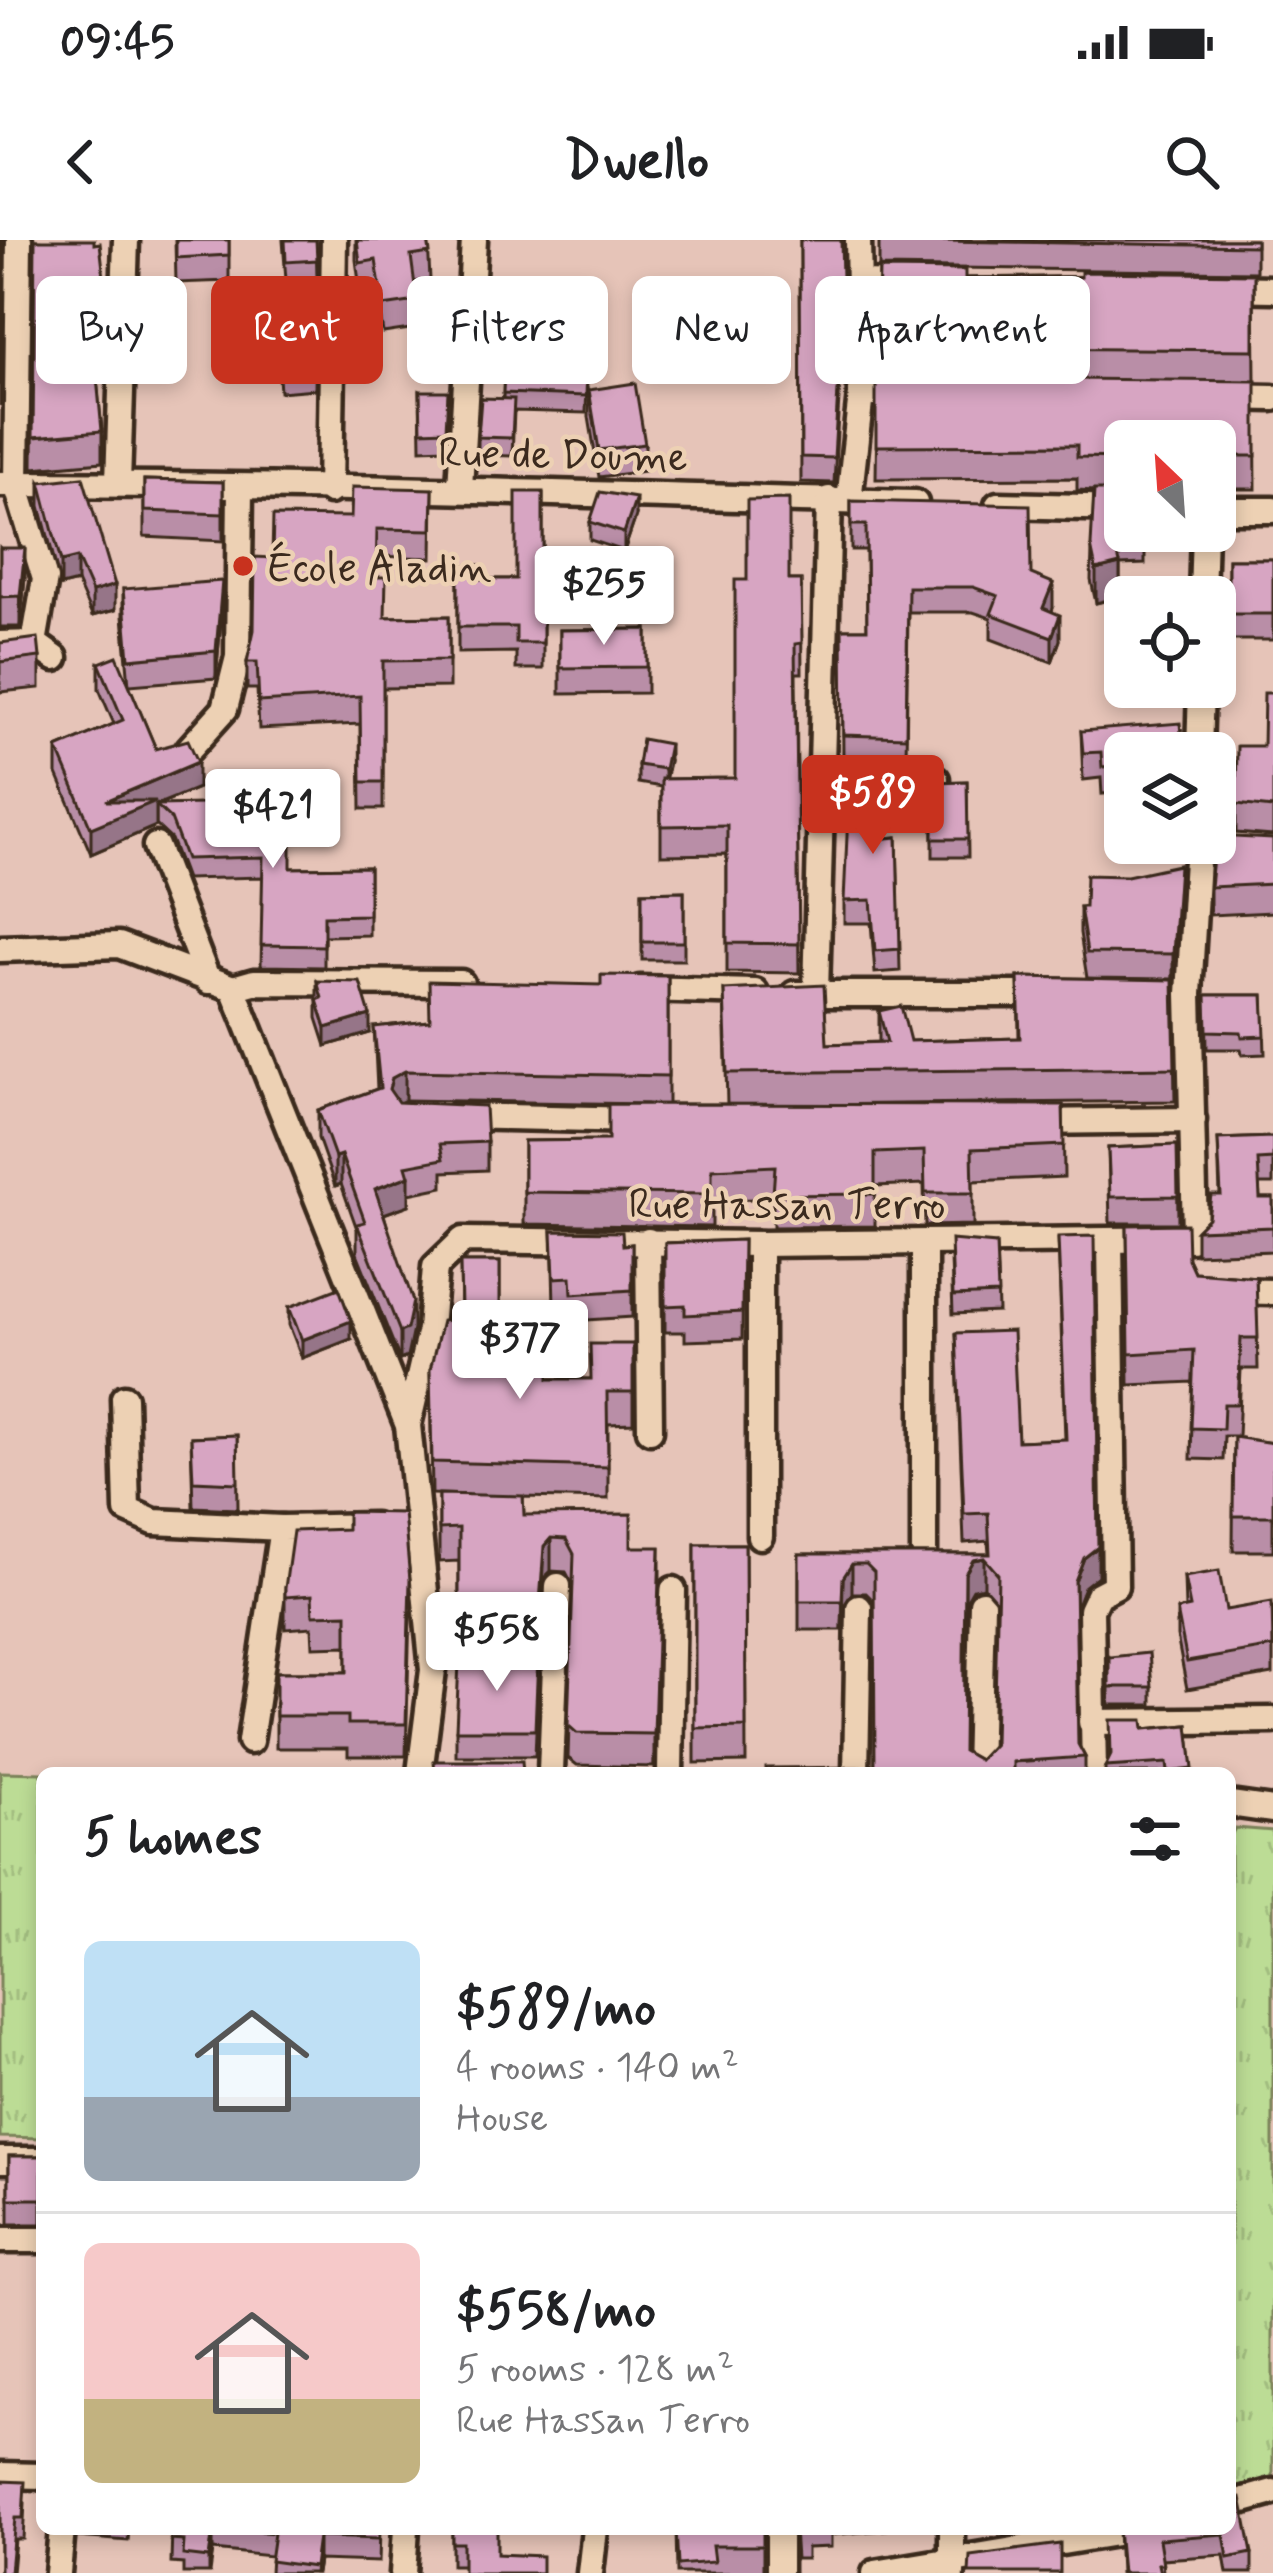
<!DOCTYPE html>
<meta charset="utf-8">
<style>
:root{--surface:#fff;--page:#f6f6f6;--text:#202124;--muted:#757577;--line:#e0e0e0;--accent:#c8321e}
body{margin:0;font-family:Mynerve,sans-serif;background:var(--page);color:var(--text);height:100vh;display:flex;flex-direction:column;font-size:45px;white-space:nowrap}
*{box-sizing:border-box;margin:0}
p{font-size:39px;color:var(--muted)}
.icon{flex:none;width:66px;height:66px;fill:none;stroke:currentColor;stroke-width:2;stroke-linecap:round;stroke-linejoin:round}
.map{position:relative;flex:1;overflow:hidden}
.details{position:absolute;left:36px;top:1527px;width:1200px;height:768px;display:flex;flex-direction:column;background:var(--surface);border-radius:18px;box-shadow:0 6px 18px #0003}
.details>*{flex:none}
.banner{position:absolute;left:36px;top:36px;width:1203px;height:108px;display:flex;gap:24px}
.needle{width:78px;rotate:335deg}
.tools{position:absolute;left:1104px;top:180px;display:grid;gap:24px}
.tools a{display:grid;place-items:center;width:132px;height:132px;border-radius:18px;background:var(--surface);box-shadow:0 6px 18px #0003;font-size:60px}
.price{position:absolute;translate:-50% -102px;padding:0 27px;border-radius:12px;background:#fff;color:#222;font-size:39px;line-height:78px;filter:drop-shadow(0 3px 6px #0008)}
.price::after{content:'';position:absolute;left:50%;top:72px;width:36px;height:27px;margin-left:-18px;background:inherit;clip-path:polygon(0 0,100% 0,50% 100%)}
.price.current{background:var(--accent);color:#fff}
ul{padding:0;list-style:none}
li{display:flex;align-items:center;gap:36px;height:300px;padding:0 48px}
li+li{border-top:3px solid var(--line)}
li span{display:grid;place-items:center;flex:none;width:336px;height:240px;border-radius:18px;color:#555}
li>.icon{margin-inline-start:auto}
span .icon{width:144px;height:144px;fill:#fffc;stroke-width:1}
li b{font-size:51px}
h2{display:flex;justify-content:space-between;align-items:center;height:144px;padding:0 48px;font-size:51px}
.pill{padding:0 42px;border-radius:18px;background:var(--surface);box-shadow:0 6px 18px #0003;font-size:42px;line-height:108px}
.pill.current{background:var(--accent);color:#fff}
.status{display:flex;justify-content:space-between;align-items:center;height:84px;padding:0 60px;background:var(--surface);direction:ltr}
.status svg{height:33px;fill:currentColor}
header{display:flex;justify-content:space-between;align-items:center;height:156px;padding:0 48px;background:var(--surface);font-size:54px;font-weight:700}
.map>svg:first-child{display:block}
</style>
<div class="status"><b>09:45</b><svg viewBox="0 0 49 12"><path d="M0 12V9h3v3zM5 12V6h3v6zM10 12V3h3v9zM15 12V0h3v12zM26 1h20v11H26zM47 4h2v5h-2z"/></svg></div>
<header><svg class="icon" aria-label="back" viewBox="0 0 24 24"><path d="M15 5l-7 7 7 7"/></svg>Dwello<svg class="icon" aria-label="search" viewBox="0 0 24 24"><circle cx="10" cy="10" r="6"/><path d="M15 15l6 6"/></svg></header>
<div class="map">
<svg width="1273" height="2333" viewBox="0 0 1273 2333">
<defs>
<pattern id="grass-tufts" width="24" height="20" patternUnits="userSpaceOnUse" patternTransform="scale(3)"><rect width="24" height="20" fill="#bcdc95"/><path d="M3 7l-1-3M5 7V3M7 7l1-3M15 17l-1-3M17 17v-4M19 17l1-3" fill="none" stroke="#a2bd80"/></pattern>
</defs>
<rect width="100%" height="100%" fill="#e6c4b8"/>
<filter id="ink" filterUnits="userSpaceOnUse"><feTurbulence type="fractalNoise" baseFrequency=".00833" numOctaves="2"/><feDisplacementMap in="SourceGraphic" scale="24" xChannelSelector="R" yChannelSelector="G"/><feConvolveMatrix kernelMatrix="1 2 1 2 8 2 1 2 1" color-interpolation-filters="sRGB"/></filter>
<g filter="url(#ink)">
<g fill="url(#grass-tufts)" stroke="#7c835a" stroke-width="3">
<path d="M0,1532L42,1533V1898L0,1897Z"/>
<path d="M1235,1588L1273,1591V2243L1230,2256V1597Z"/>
</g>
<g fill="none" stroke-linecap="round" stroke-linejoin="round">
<g stroke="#3b2a1e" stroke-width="33">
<g id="minor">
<path d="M19,0L16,244L45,339L34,403"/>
<path d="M859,43L910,44"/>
<path d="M1221,48L1273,49"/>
<path d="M861,154H907"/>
<path d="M1224,157L1273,158"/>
<path d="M118,243L126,0"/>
<path d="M0,244C305,244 610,255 915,263"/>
<path d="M460,248L474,0"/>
<path d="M330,251L334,0"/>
<path d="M849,261L861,154L858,0"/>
<path d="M998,265L1125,268"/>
<path d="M1215,270H1273"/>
<path d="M1202,357L1204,291"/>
<path d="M0,404L34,403L55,418"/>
<path d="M189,509L225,469L238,417L240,249"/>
<path d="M1199,513L1201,447"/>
<path d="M823,536L936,539"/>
<path d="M156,606L208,741"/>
<path d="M0,709L119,705L233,748"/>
<path d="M640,749L755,752"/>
<path d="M795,754H1049"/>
<path d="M816,754L829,259"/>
<path d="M457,876L638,880"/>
<path d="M1033,882L1193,880"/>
<path d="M648,1001L650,1190"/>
<path d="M924,1003V1324"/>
<path d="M1224,1051L1273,1052"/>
<path d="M124,1158L127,1270L154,1282L282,1288"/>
<path d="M407,1183L233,748L254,742L461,743"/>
<path d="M760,1296V1004"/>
<path d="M1091,1482L1273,1480"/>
<path d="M250,1501L282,1288L374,1286"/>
<path d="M551,1532L558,1346"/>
<path d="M420,1533L433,1430L408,1185L430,1090L435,1027L463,1000L760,1004L1190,999L1195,993L1189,754L1198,603"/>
<path d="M670,1533L673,1350"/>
<path d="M856,1533L859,1368"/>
<path d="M978,1533L982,1363"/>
<path d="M1094,1533L1091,1370L1098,1355L1115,1346L1110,1001"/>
<path d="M1230,1564L1273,1570"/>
<path d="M0,1920H42"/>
<path d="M0,2000H42"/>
<path d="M0,2235L42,2236"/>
<path d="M1230,2264L1273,2252"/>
<path d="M779,2289V2333"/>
<path d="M58,2333L62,2289"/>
<path d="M403,2333L406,2289"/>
<path d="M590,2333L595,2289"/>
<path d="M875,2333L1140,2289"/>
<path d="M952,2333V2289"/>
</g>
</g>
<use href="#minor" stroke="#edd1b4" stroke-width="24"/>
</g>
<g fill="#b98ea7" stroke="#3b2a1e" stroke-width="3" fill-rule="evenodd">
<path d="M35,0L95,4L104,38V68L90,70L102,191V222L33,228Z"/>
<path d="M175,0H229V41L176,43Z"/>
<path d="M283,0H316L317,38L286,40Z"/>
<path d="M356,0H428L430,40L415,42L417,61V88L383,93L376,47L360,49L356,20Z"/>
<path d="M800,0H841L844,141H840L834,243L801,242Z"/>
<path d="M879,0H1256V32L879,27Z"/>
<path d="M879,29L965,38L1254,34L1256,249H1215V201H1125V291H1145V324L1120,325V357L1096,363L1091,340L1094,251L1077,250V238L876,239Z"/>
<path d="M485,76L589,77L586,173L514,171L512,216L478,215V197L503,159L504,126L485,127Z"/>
<path d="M268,81L270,109L242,111L241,83Z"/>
<path d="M316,90L315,149L280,152L276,93Z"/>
<path d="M589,150L645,204V231L599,237L589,177Z"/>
<path d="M420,151L448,169L446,208L421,209Z"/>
<path d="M144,240L223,242V301L144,297Z"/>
<path d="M40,242L115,370L92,376L77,342L61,346L40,266Z"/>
<path d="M433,249L432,318L377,316V337L385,377L449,376V447L383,448V569H361L360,484L259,489L257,449H247V422L272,318L351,277Z"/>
<path d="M543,252V429H516V412L458,413V325L479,339H516Z"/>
<path d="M851,261L1031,334L1053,368L1052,371L1060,400L1052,422L991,399V378L973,372H908L906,522L843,520L842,389H867L866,310H851Z"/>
<path d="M636,276L624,311L590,300V282Z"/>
<path d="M0,308L25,338L20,387H0Z"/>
<path d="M589,315H640L641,370L590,371Z"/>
<rect x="1228" y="319" width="45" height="81"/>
<path d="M789,340H801L802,433H796L799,733L727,732V614L661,615V547L638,543V525L669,521L665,539L735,538Z"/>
<path d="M123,349L222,368L216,438L129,445L156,509L198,548L157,565L254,586L291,628L369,627V695L324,696V727L261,726L263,637L186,639L171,599L156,585V565V586L91,614L57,534V508L114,484L99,449V423L129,445L123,376Z"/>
<path d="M647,389V453L560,454V390Z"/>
<path d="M0,403L40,417V448L0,452Z"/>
<path d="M1273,453V596L1236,593V564L1263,506Z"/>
<path d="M1081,491L1125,513V552L1102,554L1101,538L1083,540Z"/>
<path d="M967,541L968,617H933V542Z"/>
<path d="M897,597L900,731L875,733L871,683H844V661L886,598Z"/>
<path d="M1273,599V672L1210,675V647Z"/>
<path d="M1179,650L1173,739L1087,738L1080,693V667Z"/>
<path d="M684,651V720H642V652Z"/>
<path d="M668,736V864H727L724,750L827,804L879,802V771L910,801L1019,798L1018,737L1173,740L1175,861L812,865H1063L1064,937L973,941V985L925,986L924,944L875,946V986L773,987V958L712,961V987L524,984V901L608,900L645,864L405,860L400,862L487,902V930L443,932V947L409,954V965L384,974L413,1089L407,1117L400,1120L357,1013V989L341,944L335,946L318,898V870L377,849L374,787L429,781L601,745Z"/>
<path d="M317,741L370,793L326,806L317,778Z"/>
<path d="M1206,755H1263L1265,814L1242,815L1241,809H1207Z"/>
<path d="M1273,897V944H1259L1260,958H1273V1011L1196,1014V990L1208,978L1220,955L1218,899Z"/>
<path d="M1177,905L1178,983H1110L1108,908Z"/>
<path d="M1127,985L1188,1019L1194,1032L1256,1037L1258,1129H1241L1238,1196H1224L1223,1220L1191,1219L1193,1142L1129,1145Z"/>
<path d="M552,991L623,1005L632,1004V1077L572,1081L571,1064L554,1065Z"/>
<path d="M1058,997L1098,1336L1084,1347L1075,1369L1078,1504L1085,1517V1533H766L875,1527L874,1361L866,1353H852L843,1367L842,1390H799V1314H989L988,1301L964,1303L956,1093L1018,1201L1065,1199ZM984,1347L998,1363L994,1504L979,1520L963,1511L965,1363L973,1349Z"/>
<path d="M743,1000L742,1099L685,1101V1092H665V1003Z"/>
<path d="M996,1004L998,1072L953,1074L951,1018Z"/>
<path d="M460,1022H500V1087H472L474,1101L549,1139H590L633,1104V1183L608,1184V1259L523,1257L524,1275L631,1307L660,1340L654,1527L577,1525L568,1518L573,1345L566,1332L551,1331L544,1338L539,1410L459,1413V1321L439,1322V1254L469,1255L432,1254L430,1130L461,1079Z"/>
<path d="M289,1067L351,1099L302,1118L289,1085Z"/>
<path d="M237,1195L238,1269L193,1267L191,1197Z"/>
<path d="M1234,1197L1273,1203V1311H1233Z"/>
<path d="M695,1304H745L746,1522L695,1523Z"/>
<path d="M1184,1337L1226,1370L1273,1367V1434L1187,1449L1177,1396V1370L1185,1368Z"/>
<path d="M285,1348L410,1372L406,1516H348V1508H276V1432H347V1406L313,1407L312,1387L285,1389Z"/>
<path d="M1109,1417L1152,1447V1465H1109Z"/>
<path d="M538,1443L535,1516H456V1490Z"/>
<path d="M1188,1485L1193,1533H1105V1527L1144,1489Z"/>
<rect x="9" y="1916" width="33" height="68"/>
<path d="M0,2241L25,2263L23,2299H15L12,2333H0Z"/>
<path d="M78,2289H129L128,2301L78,2297Z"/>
<path d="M172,2289H380L379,2322L318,2320L316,2333H270L271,2316L213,2310L210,2333H183V2324L171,2323Z"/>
<path d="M452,2289L497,2314L463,2325H452Z"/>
<path d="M676,2289H763V2333H677Z"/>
<path d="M794,2289H894L831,2295V2307L807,2308V2319H796Z"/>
<path d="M1118,2289H1230L1252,2313V2333H1227L1224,2315L1162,2319L1163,2333H1120Z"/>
</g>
<g fill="#967488" stroke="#3b2a1e" stroke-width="3">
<path d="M636,258V276L624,311V293Z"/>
<path d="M25,308V338L20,387V356Z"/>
<path d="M77,318V342L61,346V322Z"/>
<path d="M1120,324V357L1096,363V330Z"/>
<path d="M222,341V368L216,438V411Z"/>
<path d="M1053,343V368L1043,393V368Z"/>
<path d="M115,345V370L92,376V352Z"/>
<path d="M1060,375V400L1052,422V397Z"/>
<path d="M669,504V521L664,547V529Z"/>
<path d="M198,522V548L156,565V586L91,614V588L106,561Z"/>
<path d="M1179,625V650L1173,739V714Z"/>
<path d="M370,775V793L326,806V788Z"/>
<path d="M405,831V860L392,867L389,849L392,838Z"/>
<path d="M341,915V944L335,946V917Z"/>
<path d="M409,936V965L375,977V949Z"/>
<path d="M413,1061V1089L407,1117L400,1120V1092Z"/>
<path d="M351,1081V1099L302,1118V1100Z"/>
<path d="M551,1298V1331L544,1338L539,1410L544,1306Z"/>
<path d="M660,1307V1340L654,1527V1494Z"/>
<path d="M1098,1307V1336L1084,1347L1075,1370V1341L1084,1318Z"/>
<path d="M984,1318V1347L973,1349L965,1363V1334L973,1320Z"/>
<path d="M852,1324V1353L843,1367L842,1390L843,1338Z"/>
<path d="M213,2289V2310L209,2333V2318Z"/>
<path d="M318,2297V2320L316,2333H314Z"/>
</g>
<g fill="#d7a5c2" stroke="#3b2a1e" stroke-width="3" fill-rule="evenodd">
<path d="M0,0H2L0,166Z"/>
<path d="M35,0H94V4L100,3L104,38L88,40L102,191L33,197Z"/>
<path d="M176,0H229V15L176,18Z"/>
<path d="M285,0H316L317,20L286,22Z"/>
<path d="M357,0H428L430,13L411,16L417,61L383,66L376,20L360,23Z"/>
<path d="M800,0H841L844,116H840L834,218L801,217Z"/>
<path d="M879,0H1256V6Z"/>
<path d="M879,29L965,30V38L1081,37V32L1254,34V110L877,107Z"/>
<path d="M485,76L589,77L586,156L503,153L505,109L485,110Z"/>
<path d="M268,81L270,100L242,102L241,83Z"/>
<path d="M316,90L315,131L280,134L276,93Z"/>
<path d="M876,137L1256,141V216H1215V201H1125V218L1077,217V205L876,206Z"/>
<path d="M635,143L645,204L599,210L589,150Z"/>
<path d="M420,151H448L446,190L421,191Z"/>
<path d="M481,158L514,159L512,198L478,197Z"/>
<path d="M83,237L115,345L92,352L77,318L61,322L40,242Z"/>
<path d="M144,240L223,242V274L144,271Z"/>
<path d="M352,247L433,249L432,290L377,289L376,337H386L385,377L449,376V420L383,421V542H361L360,456L259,462L257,422H247L254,390L255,317L272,318L273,276L351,277Z"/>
<path d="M1094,250H1125V291H1145H1113L1120,324L1096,330L1091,306Z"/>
<path d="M516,252H543V403H516V387H458V325H479V339H516Z"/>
<path d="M600,252L636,258L624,293L590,282Z"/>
<path d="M789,259V340H801L802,403L795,404L799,704L727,703V585L661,586V539L735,538V340H747V260Z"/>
<path d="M851,261L1030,265L1031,334L1053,343L1043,368L1060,375L1052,397L991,374L998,356L973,347H908L906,497L843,495L842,389H867L866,285H851Z"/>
<path d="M0,308H25L20,356L0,357Z"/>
<path d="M589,315H640L641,352L590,353Z"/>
<rect x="1228" y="319" width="45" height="55"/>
<path d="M222,341L216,411L129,419L123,349Z"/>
<path d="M647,389V427L560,428V390Z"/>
<path d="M38,398L40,417L0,422V403Z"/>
<path d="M117,416L156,509L188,500L198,522L106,561H156L91,588L57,508L123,480L99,423Z"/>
<path d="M1264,453H1273V568L1236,564L1237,506H1263Z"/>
<path d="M1180,483L1183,513H1125V525L1102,527L1101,512L1083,513L1081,491Z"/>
<path d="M642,499L669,504L664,529L638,525Z"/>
<path d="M850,531L885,532L886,598L897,597L900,709L875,711L871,660L844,661Z"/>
<path d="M967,541L968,599H933V542Z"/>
<path d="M254,563V586L291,585V628L369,627V675L324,676V706L261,705L263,617L186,619L171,579L156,565Z"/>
<path d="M1215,596L1273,599V644L1210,647Z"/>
<path d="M1179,625L1173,714L1087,713L1080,667H1085L1086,635L1127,636Z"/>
<path d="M684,651V702H642V652Z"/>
<path d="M601,735L668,736V836L405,831L392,838L389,849L398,862L485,866L487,902L440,904L443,919L406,926L409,936L375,949L413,1061L407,1089L400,1092L357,984L365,982L341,915L335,917L318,870L380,848L374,787L430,781L429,741L601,745Z"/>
<path d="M1018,737L1173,740L1175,828L727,833L724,750L824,745L827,804L887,802L879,771L901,766L910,801L1020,798Z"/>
<path d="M317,741L360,742L370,775L326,788L317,760L322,758Z"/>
<path d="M1206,755H1263L1265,796L1242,797L1241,792L1207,791Z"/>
<path d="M608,864L1063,865L1064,905L972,909L973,953H925L924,911L875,913V954L773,955L775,926L712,929V954L524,952V901L608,900Z"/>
<path d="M1273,897V919L1258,920L1260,958H1273V987L1196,990L1208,978L1211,955H1221L1218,899Z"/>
<path d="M1177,905L1178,956L1110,957L1108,908Z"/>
<path d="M1187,984L1188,1019L1194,1032L1256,1037L1258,1098H1241L1238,1164H1224L1223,1189L1191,1188L1194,1110L1129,1114L1127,985Z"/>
<path d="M552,991L622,992L623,1005L632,1004V1050L572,1054L571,1037L554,1038Z"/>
<path d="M1094,996L1098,1307L1084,1318L1075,1341L1078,1504L1085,1517L1013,1522V1533H766V1528L875,1527L874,1332L866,1324H852L843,1338L842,1361H799V1314H990L988,1273L964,1274L956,1093L1013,1091L1018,1201L1066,1199L1058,997ZM984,1318L998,1334L994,1504L979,1520L963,1511L965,1334L973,1320Z"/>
<path d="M743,1000L742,1072L685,1075V1065L665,1066V1003Z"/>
<path d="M951,1000L996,1004L998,1054L953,1056Z"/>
<path d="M460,1022H500V1069H461Z"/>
<path d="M339,1048L351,1081L302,1100L289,1067Z"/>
<path d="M471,1077L474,1101H549V1139H591L590,1104H633V1152H607L608,1227L432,1222L430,1130L442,1081Z"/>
<path d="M237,1195L238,1243L193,1241L191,1197Z"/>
<path d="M1234,1197L1273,1203V1276H1233Z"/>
<path d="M439,1254L523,1256L524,1275L631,1274V1307H660L654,1494L577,1493L568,1485L574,1314L566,1299L551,1298L544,1306L539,1377L459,1380V1288L439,1289Z"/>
<path d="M347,1272L404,1273L410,1340L406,1484H348V1476H276V1432H347V1374L313,1375L312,1355L285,1357V1348L293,1291L347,1289Z"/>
<path d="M695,1304H745L746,1487L695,1488Z"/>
<path d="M1219,1331L1226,1370L1272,1362L1273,1407L1187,1422L1177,1370L1190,1367L1184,1337Z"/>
<path d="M1149,1413L1152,1447H1109V1417Z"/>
<path d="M538,1416L535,1490H456L459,1421Z"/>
<path d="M1110,1480H1143L1144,1489L1188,1485L1193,1529L1168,1532L1167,1523L1105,1527L1111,1515Z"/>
<path d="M434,1521H522L523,1533H435Z"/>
<rect x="9" y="1916" width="33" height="43"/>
<path d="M0,2241L25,2242L23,2278H15L10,2332L3,2333H0Z"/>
<path d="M1241,2257L1252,2313L1228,2318L1224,2294L1159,2299L1163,2324H1158L1160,2333H1122L1118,2289H1230V2258Z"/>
<path d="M172,2289H213L209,2318L183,2315L184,2301L171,2300Z"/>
<path d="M234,2289H379V2299L318,2297L314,2327L270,2321L274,2293Z"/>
<path d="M452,2289H497V2314L542,2316V2333H463V2303H452Z"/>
<path d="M676,2289H763V2306H712L714,2322L678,2325Z"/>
<path d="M1060,2304V2333H969L970,2316Z"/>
</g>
</g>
<circle fill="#c8321e" stroke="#edd1b4" stroke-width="4.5" cx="243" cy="326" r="12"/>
<g text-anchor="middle" stroke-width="9" stroke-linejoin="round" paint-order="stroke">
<g font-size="42" fill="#3b2a1e" stroke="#edd1b4">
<text transform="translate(563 213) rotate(1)" y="15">Rue de Doume</text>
<text x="787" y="978">Rue Hassan Terro</text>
</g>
<g font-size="42" fill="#3b2a1e" stroke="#edd1b4" text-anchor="start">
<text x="267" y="341">École Aladin</text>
</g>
</g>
</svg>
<div class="tools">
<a><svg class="needle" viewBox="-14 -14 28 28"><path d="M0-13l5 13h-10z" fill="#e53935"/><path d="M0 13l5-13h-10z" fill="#757577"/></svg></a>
<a><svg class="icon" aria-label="locate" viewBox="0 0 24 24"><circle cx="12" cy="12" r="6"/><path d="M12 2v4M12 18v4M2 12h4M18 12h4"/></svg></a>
<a><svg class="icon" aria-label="layers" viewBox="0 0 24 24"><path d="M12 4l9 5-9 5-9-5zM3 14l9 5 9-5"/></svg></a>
</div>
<b class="price" style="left:604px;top:408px">$255</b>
<b class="price current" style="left:873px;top:617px">$589</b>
<b class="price" style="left:273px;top:631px">$421</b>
<b class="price" style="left:520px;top:1162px">$377</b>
<b class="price" style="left:497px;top:1454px">$558</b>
<div class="banner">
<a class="pill">Buy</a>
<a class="pill current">Rent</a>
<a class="pill">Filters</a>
<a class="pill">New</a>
<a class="pill">Apartment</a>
</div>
<section class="details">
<h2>5 homes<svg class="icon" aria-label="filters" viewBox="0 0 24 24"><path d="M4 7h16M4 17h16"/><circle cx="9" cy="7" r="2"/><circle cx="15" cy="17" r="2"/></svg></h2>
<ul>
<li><span style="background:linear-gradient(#bfe0f5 65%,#9aa5b1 0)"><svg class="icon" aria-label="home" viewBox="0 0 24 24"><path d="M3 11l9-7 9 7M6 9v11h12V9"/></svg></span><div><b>$589/mo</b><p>4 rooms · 140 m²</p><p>House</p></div></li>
<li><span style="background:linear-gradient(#f6c9c9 65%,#c2b280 0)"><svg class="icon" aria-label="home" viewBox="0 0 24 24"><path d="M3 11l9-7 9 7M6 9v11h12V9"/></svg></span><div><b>$558/mo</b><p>5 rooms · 128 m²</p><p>Rue Hassan Terro</p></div></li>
</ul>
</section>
</div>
